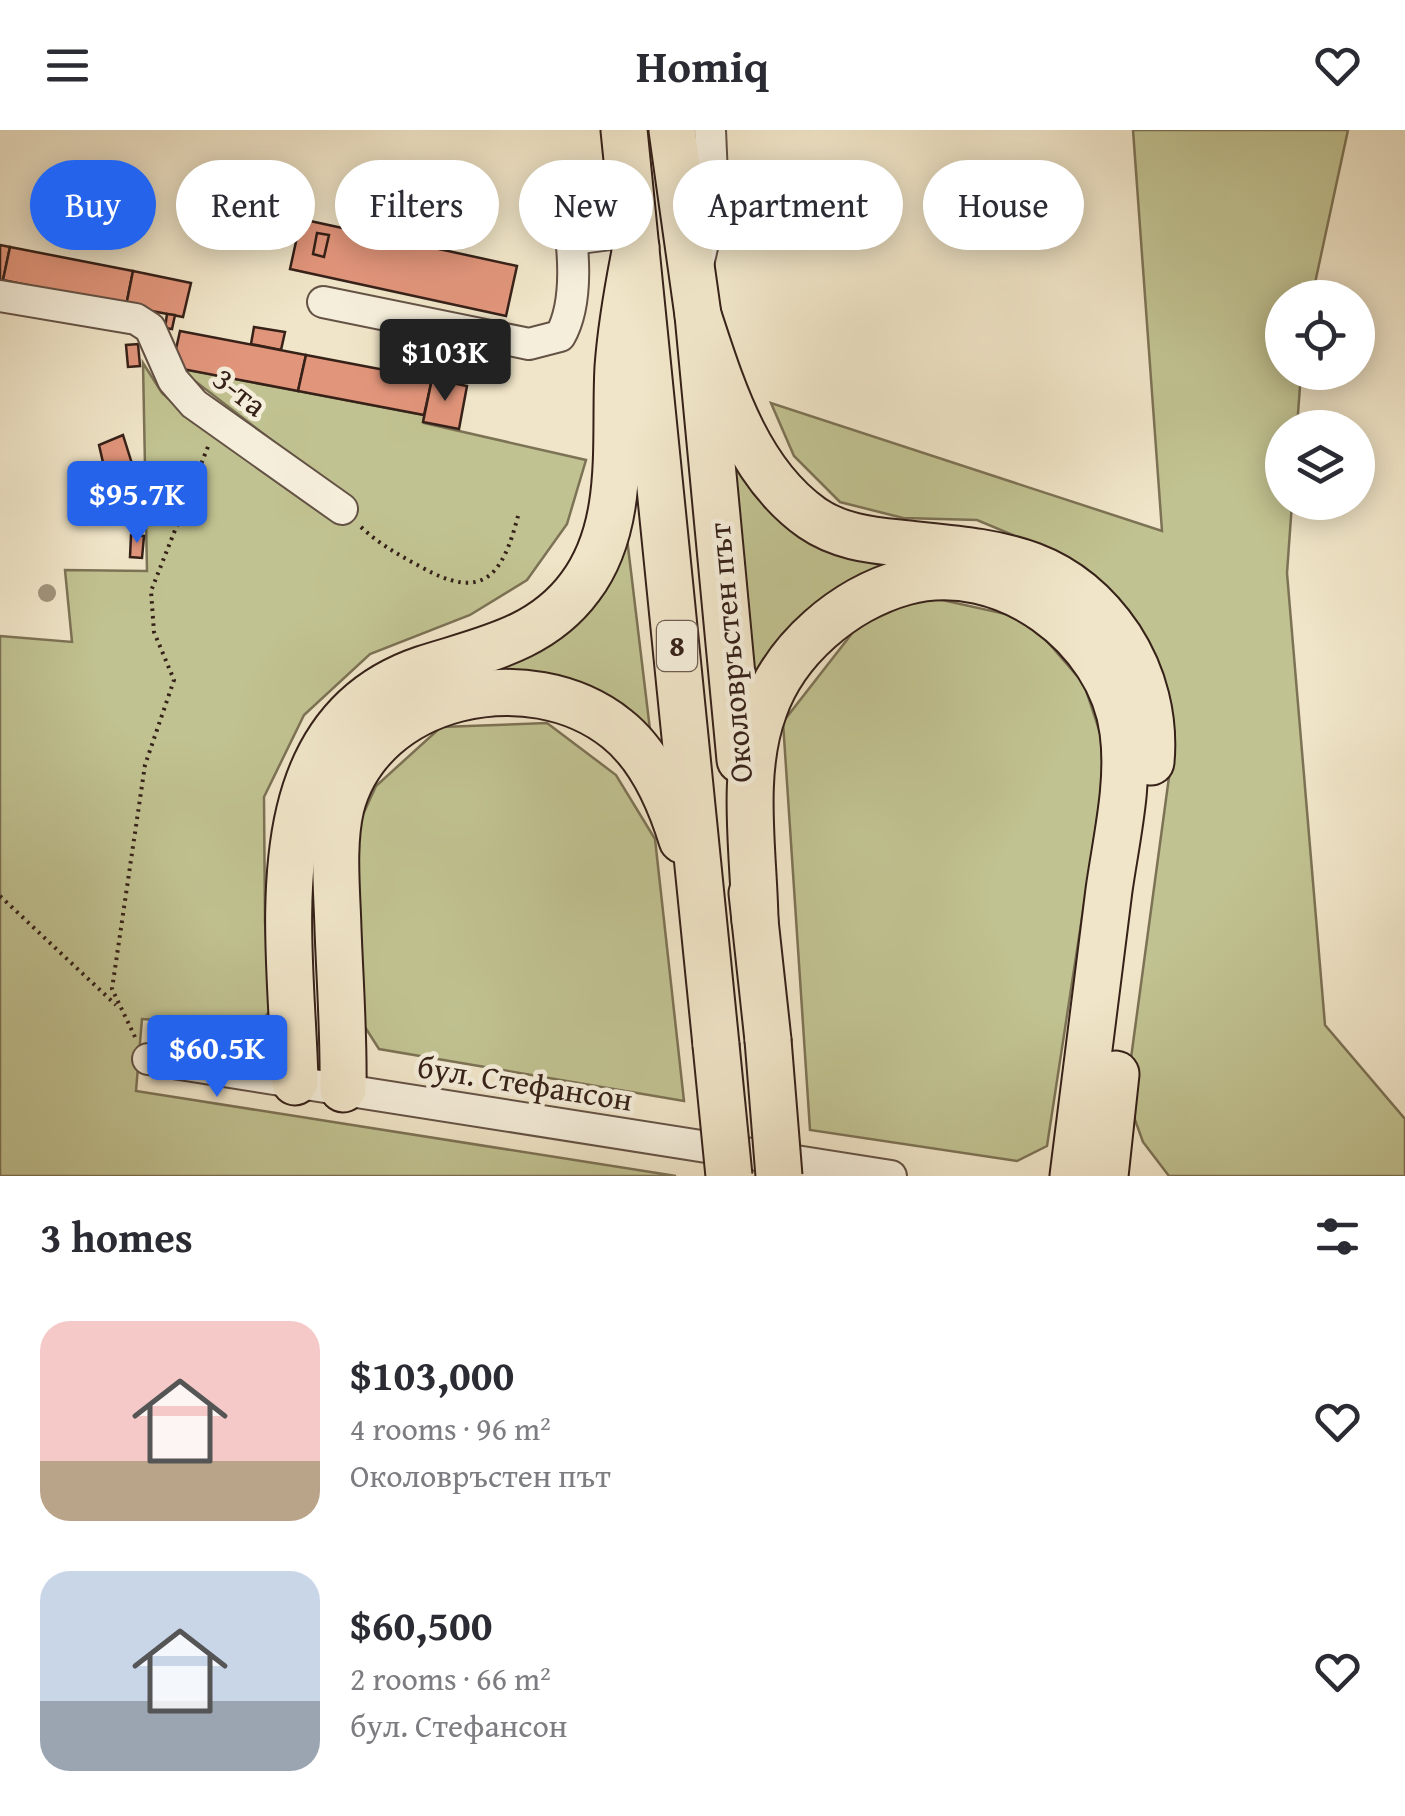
<!DOCTYPE html>
<meta charset="utf-8">
<style>
:root{--surface:#fff;--page:#f7f7f7;--text:#2b2b33;--muted:#7c7c81;--accent:#2563eb}
body{margin:0;font-family:"Gentium Book Plus",serif;background:var(--page);color:var(--text);height:100vh;display:flex;flex-direction:column;font-size:38px;white-space:nowrap}
*{box-sizing:border-box;margin:0}
p{font-size:32px;color:var(--muted)}
.icon{flex:none;width:55px;height:55px;fill:none;stroke:currentColor;stroke-width:2;stroke-linecap:round;stroke-linejoin:round}
.map{position:relative;height:1046px;overflow:hidden}
.details{display:flex;flex-direction:column;background:var(--surface);flex:1}
.details>*{flex:none}
.top-card{position:absolute;left:30px;top:30px;width:1345px;height:90px;display:flex;gap:20px}
.buttons{position:absolute;left:1265px;top:150px;display:grid;gap:20px}
.buttons a{display:grid;place-items:center;width:110px;height:110px;border-radius:50%;background:var(--surface);box-shadow:0 5px 25px #0003;font-size:50px}
.price{position:absolute;translate:-50% -85px;padding:0 22px;border-radius:10px;background:var(--accent);color:#fff;font-size:32px;line-height:65px;filter:drop-shadow(0 2px 5px #0008)}
.price::after{content:'';position:absolute;left:50%;top:60px;width:30px;height:22px;margin-left:-15px;background:inherit;clip-path:polygon(0 0,100% 0,50% 100%)}
.price.current{background:#222;color:#fff}
ul{padding:0;list-style:none}
li{display:flex;align-items:center;gap:30px;height:250px;padding:0 40px}
li span{display:grid;place-items:center;flex:none;width:280px;height:200px;border-radius:30px;color:#555}
li>.icon{margin-inline-start:auto}
span .icon{width:120px;height:120px;fill:#fffc;stroke-width:1}
li b{font-size:42px}
h2{display:flex;justify-content:space-between;align-items:center;height:120px;padding:0 40px;font-size:42px}
.tag{padding:0 35px;border-radius:45px;background:var(--surface);box-shadow:0 5px 25px #0003;font-size:35px;line-height:90px}
.tag.current{background:var(--accent);color:#fff}
header{display:flex;justify-content:space-between;align-items:center;height:130px;padding:0 40px;background:var(--surface);font-size:45px;font-weight:700}
.map>svg:first-child{display:block}
</style>
<header><svg class="icon" aria-label="menu" viewBox="0 0 24 24"><path d="M4 6h16M4 12h16M4 18h16"/></svg>Homiq<svg class="icon" aria-label="heart" viewBox="0 0 24 24"><path d="M12 20l-8-8c-3-5 5-10 8-4 3-6 11-1 8 4z"/></svg></header>
<div class="map">
<svg width="1405" height="1046" viewBox="0 0 1405 1046">
<rect width="100%" height="100%" fill="#f0e5c8"/>
<filter id="stains"><feTurbulence type="fractalNoise" baseFrequency=".002" numOctaves="4"/><feColorMatrix values="0 0 0 0 .2 0 0 0 0 .09 0 0 0 0 .02 0 0 0 .5 -.17"/></filter>
<radialGradient id="worn" r=".72"><stop offset=".6" stop-color="#630" stop-opacity="0"/><stop offset="1" stop-color="#630" stop-opacity=".3"/></radialGradient>
<g fill="#c1c291" stroke="#7c7255" stroke-width="2.5">
<path d="M1133,0H1348L1312,167L1282,168V242L1301,243L1297,297L1282,298V372L1292,373L1287,443L1325,895L1405,989V1046H1169L1143,1012L1126,965L1169,647L1161,566L1056,423L977,390L903,388L840,372L794,326L771,273L1162,401Z"/>
<path d="M143,233L162,263L183,282L356,375L178,238L424,285V293L586,330L567,394L527,450L470,485L370,524L304,585L264,667L265,793L272,878L258,896L142,889L136,961L676,1046H0V506L72,512L65,440L147,441Z"/>
<path d="M727,299L906,436C825,460 800,482 753,552Z"/>
<path d="M623,375L651,608L431,549L509,530Z"/>
<path d="M924,466L1028,489L1084,554L1107,624L1047,1016L1017,1031L810,1000L783,592L857,497Z"/>
<path d="M547,593L616,645L655,709L684,971L379,919L358,886L350,713L376,656L441,597Z"/>
</g>
<g fill="#e1957b" stroke="#362119" stroke-width="2.5">
<path d="M424,43L475,52L468,87L422,79L423,73L418,72Z"/>
<path d="M301,89L517,136L506,186L290,139Z"/>
<path d="M317,103L329,105L324,127L313,124Z"/>
<path d="M0,115L10,117L3,150H0Z"/>
<path d="M10,117L133,141L126,176L3,150Z"/>
<path d="M133,141L191,153L183,187L126,176Z"/>
<path d="M167,184L175,185L172,199L165,198Z"/>
<path d="M254,197L285,202L281,220L251,214Z"/>
<path d="M180,201L306,225L298,261L172,237Z"/>
<path d="M138,214L140,236L128,237L126,215Z"/>
<path d="M306,225L432,249L424,285L298,261Z"/>
<path d="M432,249L467,256L459,299L423,292Z"/>
<path d="M123,305L133,337L105,341L99,315Z"/>
<path d="M131,405L144,406L142,428L130,427Z"/>
</g>
<g fill="none" stroke-linecap="round" stroke-linejoin="round">
<g stroke="#645245" stroke-width="34">
<g id="minor">
<path d="M572,109L634,101"/>
<path d="M698,135L713,69L710,0"/>
<path d="M0,166L136,189L150,198L173,250L194,274L342,379"/>
<path d="M323,172L529,214L560,206C582,168 571,103 566,59"/>
<path d="M148,929L891,1046"/>
</g>
</g>
<g stroke="#362119" stroke-width="49">
<g id="highway">
<path d="M624,0L716,915"/>
<path d="M672,0L698,185L740,630"/>
<path d="M698,185C722,258 747,342 812,388C838,406 868,410 899,413C992,423 1063,423 1120,508C1144,545 1155,588 1151,632"/>
<path d="M752,763L768,910"/>
<path d="M755,791C754,723 740,644 764,580C785,519 844,469 905,452C1002,425 1111,506 1123,602C1130,653 1116,710 1109,760C1097,856 1085,951 1073,1046"/>
<path d="M295,952C292,811 251,597 423,539C482,520 541,510 580,457C627,395 614,309 618,237C621,196 628,157 636,117"/>
<path d="M343,959C344,906 340,853 338,799C337,761 332,715 341,677C371,562 530,529 617,599C650,625 670,671 682,710"/>
<path d="M1105,1046L1116,944"/>
</g>
</g>
<g stroke="#362119" stroke-width="4" stroke-dasharray="2.5 5" stroke-linecap="butt">
<path d="M361,397C379,414 399,425 421,437C482,471 502,448 518,386"/>
<path d="M0,766L116,875"/>
<path d="M135,907L112,859L145,635L174,550L154,502L151,461L209,314"/>
</g>
<use href="#minor" stroke="#f5eedb" stroke-width="30"/>
<use href="#highway" stroke="#f0e5c8" stroke-width="45"/>
<g stroke="#362119" stroke-width="49" stroke-linecap="butt">
<g id="highway-bridge">
<path d="M768,910L779,1046"/>
<path d="M716,915L729,1046"/>
</g>
</g>
<use href="#highway-bridge" stroke="#f0e5c8" stroke-width="45"/>
</g>
<circle fill="#a1947c" cx="47" cy="463" r="9"/>
<g text-anchor="middle" stroke-width="9" stroke-linejoin="round" paint-order="stroke">
<rect fill="#f5eedb" stroke="#6f5e53" stroke-width="2.5" x="657" y="491" width="40" height="50" rx="8"/>
<g font-size="30" font-weight="bold" fill="#362119">
<text x="677" y="526">8</text>
</g>
<g font-size="32" fill="#362119" stroke="#f5eedb">
<text transform="translate(240 262) rotate(38)" y="11">3-та</text>
<text transform="translate(730 523) rotate(-95)" y="11">Околовръстен път</text>
<text transform="translate(525 953) rotate(9)" y="11">бул. Стефансон</text>
</g>
</g>
<rect width="100%" height="100%" filter="url(#stains)"/>
<rect width="100%" height="100%" fill="url(#worn)"/>
</svg>
<div class="buttons">
<a><svg class="icon" aria-label="locate" viewBox="0 0 24 24"><circle cx="12" cy="12" r="6"/><path d="M12 2v4M12 18v4M2 12h4M18 12h4"/></svg></a>
<a><svg class="icon" aria-label="layers" viewBox="0 0 24 24"><path d="M12 4l9 5-9 5-9-5zM3 14l9 5 9-5"/></svg></a>
</div>
<b class="price current" style="left:445px;top:274px">$103K</b>
<b class="price" style="left:137px;top:416px">$95.7K</b>
<b class="price" style="left:217px;top:970px">$60.5K</b>
<div class="top-card">
<a class="tag current">Buy</a>
<a class="tag">Rent</a>
<a class="tag">Filters</a>
<a class="tag">New</a>
<a class="tag">Apartment</a>
<a class="tag">House</a>
</div>
</div>
<section class="details">
<h2>3 homes<svg class="icon" aria-label="filters" viewBox="0 0 24 24"><path d="M4 7h16M4 17h16"/><circle cx="9" cy="7" r="2"/><circle cx="15" cy="17" r="2"/></svg></h2>
<ul>
<li><span style="background:linear-gradient(#f6c9c9 70%,#b9a48a 0)"><svg class="icon" aria-label="home" viewBox="0 0 24 24"><path d="M3 11l9-7 9 7M6 9v11h12V9"/></svg></span><div><b>$103,000</b><p>4 rooms · 96 m²</p><p>Околовръстен път</p></div><svg class="icon" aria-label="heart" viewBox="0 0 24 24"><path d="M12 20l-8-8c-3-5 5-10 8-4 3-6 11-1 8 4z"/></svg></li>
<li><span style="background:linear-gradient(#c9d6e8 65%,#9aa5b1 0)"><svg class="icon" aria-label="home" viewBox="0 0 24 24"><path d="M3 11l9-7 9 7M6 9v11h12V9"/></svg></span><div><b>$60,500</b><p>2 rooms · 66 m²</p><p>бул. Стефансон</p></div><svg class="icon" aria-label="heart" viewBox="0 0 24 24"><path d="M12 20l-8-8c-3-5 5-10 8-4 3-6 11-1 8 4z"/></svg></li>
</ul>
</section>
